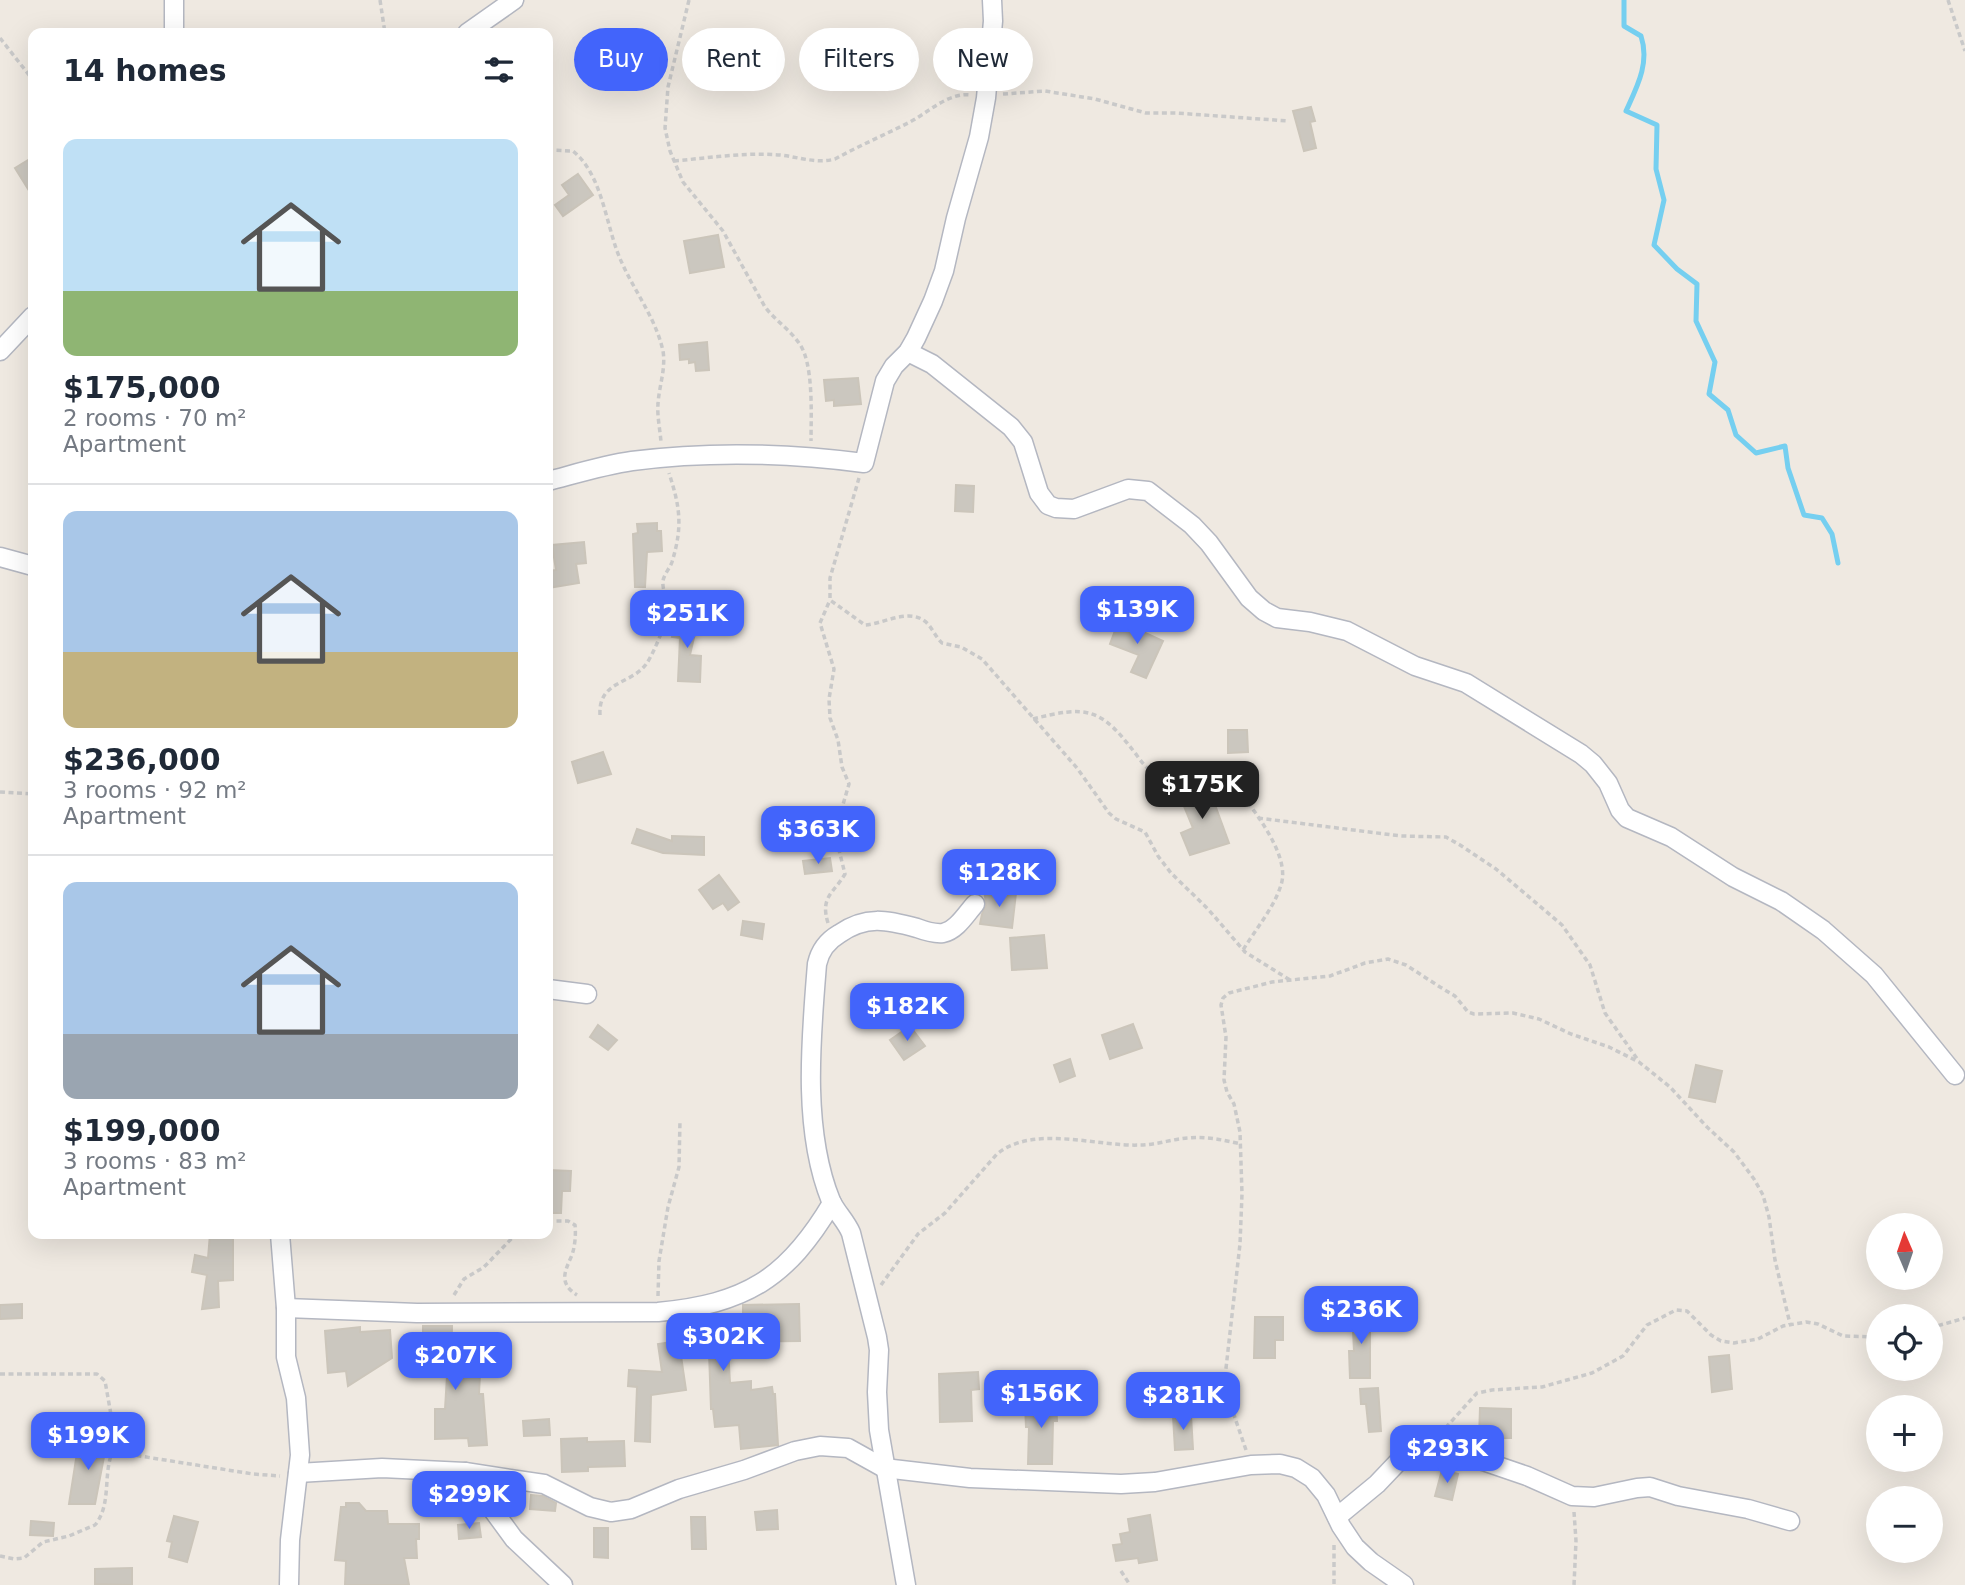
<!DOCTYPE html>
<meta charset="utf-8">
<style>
:root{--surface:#fff;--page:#f2f2f3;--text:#1f2937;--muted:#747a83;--line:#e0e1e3;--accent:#4264fb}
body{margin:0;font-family:"DejaVu Sans",sans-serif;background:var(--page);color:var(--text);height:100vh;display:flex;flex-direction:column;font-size:26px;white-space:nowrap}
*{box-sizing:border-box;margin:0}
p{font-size:23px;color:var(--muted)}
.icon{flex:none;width:38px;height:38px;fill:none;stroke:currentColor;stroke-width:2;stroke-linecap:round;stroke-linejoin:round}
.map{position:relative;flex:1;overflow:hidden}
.side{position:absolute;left:28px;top:28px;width:525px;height:1211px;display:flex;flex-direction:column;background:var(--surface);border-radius:14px;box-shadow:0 7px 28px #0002}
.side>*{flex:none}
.top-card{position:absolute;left:574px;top:28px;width:665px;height:63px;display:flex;gap:14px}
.needle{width:46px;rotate:358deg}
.fabs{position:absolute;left:1866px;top:1213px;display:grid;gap:14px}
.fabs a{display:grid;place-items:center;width:77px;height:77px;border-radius:50%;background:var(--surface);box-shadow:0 7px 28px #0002;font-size:35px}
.price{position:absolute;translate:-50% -60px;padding:0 16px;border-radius:14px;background:var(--accent);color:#fff;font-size:23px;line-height:46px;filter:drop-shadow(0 2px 4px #0008)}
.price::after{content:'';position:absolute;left:50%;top:42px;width:21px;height:16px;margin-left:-10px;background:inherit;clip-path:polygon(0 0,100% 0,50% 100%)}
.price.active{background:#222;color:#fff}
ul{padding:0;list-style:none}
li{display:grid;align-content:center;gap:14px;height:371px;padding:0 35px}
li+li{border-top:2px solid var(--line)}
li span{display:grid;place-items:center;height:217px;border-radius:14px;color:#555}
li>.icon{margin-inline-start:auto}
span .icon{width:126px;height:126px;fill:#fffc;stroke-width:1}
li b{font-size:30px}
h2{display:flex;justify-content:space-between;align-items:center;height:84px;padding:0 35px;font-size:30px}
.pill{padding:0 24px;border-radius:32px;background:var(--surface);box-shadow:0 7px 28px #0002;font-size:24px;line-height:63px}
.pill.active{background:var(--accent);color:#fff}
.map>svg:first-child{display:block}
</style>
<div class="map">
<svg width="1965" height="1585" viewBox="0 0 1965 1585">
<rect width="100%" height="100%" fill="#efe9e1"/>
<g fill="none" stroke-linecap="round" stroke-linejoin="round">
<path stroke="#75cff0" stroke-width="5" d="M1624,0V26L1641,36C1650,63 1637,87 1626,111L1657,125L1656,169L1664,200L1654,245L1677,269L1697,284L1696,321L1715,362L1709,394L1728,410L1736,435L1756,453L1785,446L1788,468L1804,515L1822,518L1832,534L1838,563"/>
</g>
<g fill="#cbc7bf" stroke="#cbc5ba" stroke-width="2">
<path d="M1311,107L1315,121L1310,122L1316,148L1304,151L1293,111Z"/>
<path d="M33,157V197L15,168Z"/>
<path d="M578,174L593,195L563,216L555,205L569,195L562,185Z"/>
<path d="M718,235L724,267L690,273L684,241Z"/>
<path d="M707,342L709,370L696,371L695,362L689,363V359L680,360L679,345Z"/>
<path d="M858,378L861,404L834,406V400L826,401L824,380Z"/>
<path d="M956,485L974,486L973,512L955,511Z"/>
<path d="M657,523V531H661L662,551L647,552L645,587H635L633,534L638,533L637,524Z"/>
<path d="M584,542L586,563L576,564L579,583L548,588V571L556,570L552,545Z"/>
<path d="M677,615L698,620L690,655L701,656L700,682L678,681L680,638L672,637Z"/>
<path d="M1119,620L1142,628L1141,631L1163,641L1146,678L1131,672L1139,655L1110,644Z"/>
<path d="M1228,730H1247L1248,752L1228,753Z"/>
<path d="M603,752L611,774L578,783L572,762Z"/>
<path d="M1207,783L1229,843L1190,855L1181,833L1193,828L1179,794Z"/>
<path d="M637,829L672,841V836L704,837V855L663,853L632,843Z"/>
<path d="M830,858L832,871L805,874L803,861Z"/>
<path d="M719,875L739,902L728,910L723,903L713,909L699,890Z"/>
<path d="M984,889L1016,893L1012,928L980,924L982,914L986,905Z"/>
<path d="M743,921L764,924L762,939L741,935Z"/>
<path d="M1044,935L1047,968L1012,970L1010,938Z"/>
<path d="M1133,1024L1142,1048L1110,1059L1102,1035Z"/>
<path d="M598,1025L617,1040L608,1050L590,1037Z"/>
<path d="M910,1026L925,1046L904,1060L890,1040Z"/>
<path d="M1070,1059L1075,1076L1060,1082L1054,1065Z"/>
<path d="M1696,1065L1722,1071L1715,1102L1689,1097Z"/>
<path d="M548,1170L571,1171L570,1191H562L561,1213H548Z"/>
<path d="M210,1234H233V1280L218,1281L219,1307L202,1309L207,1275L192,1272L195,1255L208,1258Z"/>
<path d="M22,1304V1318L0,1319V1305Z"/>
<path d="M799,1304L800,1341L738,1342L739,1346L728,1347L730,1383L751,1381V1390L772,1387L773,1394H775L778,1445L741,1449L739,1425L715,1427L713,1409H711L709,1352L681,1356L686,1390L651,1395L650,1442L635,1441L637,1387L628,1386L629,1370L662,1372L658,1344L710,1336L708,1320L743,1314V1305Z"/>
<path d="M1352,1310L1370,1311V1378H1350L1349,1351H1354Z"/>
<path d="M1255,1317H1283V1340H1275V1358H1254Z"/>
<path d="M423,1326H452L451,1374H480L479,1394H483L487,1445L469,1446L468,1438L435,1439V1409H445L447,1376L423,1360Z"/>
<path d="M360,1327V1332L390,1330L392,1358L348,1386L346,1371L328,1373L325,1331Z"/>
<path d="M1729,1355L1732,1389L1712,1392L1709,1357Z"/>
<path d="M978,1372L979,1389L971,1390L972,1421L940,1422L939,1374Z"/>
<path d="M1378,1388L1381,1431L1369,1432L1366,1404H1361L1360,1389Z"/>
<path d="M1056,1399L1057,1421H1053L1052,1464H1028L1029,1427H1026L1025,1405L1031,1404V1400Z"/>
<path d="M1480,1408L1511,1409V1438H1479Z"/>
<path d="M1191,1415L1193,1449L1175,1450L1173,1416Z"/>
<path d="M549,1419L550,1435L524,1436L523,1421Z"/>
<path d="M587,1438V1442L624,1441L625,1466L588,1467V1471L562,1472L561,1439Z"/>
<path d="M79,1440L107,1441L95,1504H69Z"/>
<path d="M1442,1470L1458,1474L1452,1500L1435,1496Z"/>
<path d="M531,1495L543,1496L556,1503L555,1511L530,1509Z"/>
<path d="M346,1503H359L366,1511H387L388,1524H419V1539H416L417,1558H404L409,1585H345L346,1561L335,1560L341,1507H346Z"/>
<path d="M777,1510L778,1529L757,1530L755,1512Z"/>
<path d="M1150,1515L1157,1560L1139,1563L1138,1558L1116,1561L1113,1545L1122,1544L1120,1534L1130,1532L1128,1519Z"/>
<path d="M174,1516L198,1522L187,1562L169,1557L172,1542L167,1541Z"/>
<path d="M691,1517H705L706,1549H692Z"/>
<path d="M31,1521L54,1523L53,1536L30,1535Z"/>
<path d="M479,1523L481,1537L459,1539L458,1525Z"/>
<path d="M594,1528H608V1558L594,1557Z"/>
<path d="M132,1568V1585L95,1584V1569Z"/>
</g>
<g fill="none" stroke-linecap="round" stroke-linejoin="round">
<g stroke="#b4b7c1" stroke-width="21">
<g id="street">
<path d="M174,33V0"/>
<path d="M467,33L514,0"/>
<path d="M0,351L33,316"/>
<path d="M908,352L932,364L1011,427L1023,442L1039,493L1048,505L1056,508L1074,509L1128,489L1148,491L1192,525L1209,543L1249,598L1264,611L1277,618L1310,622L1347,631L1415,666L1466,683L1581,754L1593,764L1608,783L1620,810L1627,818L1671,837L1733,877L1781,901L1823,930L1874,975L1955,1075"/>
<path d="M548,481C575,474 604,465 632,461C709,451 787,453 864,463L885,381L894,366L908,352L916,338L933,301L944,271L956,218L979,137L986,98L993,21L992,0"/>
<path d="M0,557L33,566"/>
<path d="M548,989L587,994"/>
<path d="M280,1234L286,1308V1357L296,1398L300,1455L290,1540L289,1585"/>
<path d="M286,1308L417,1313L658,1312C745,1304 787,1279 832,1203"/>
<path d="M465,1472L514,1539L563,1585"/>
<path d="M298,1473L382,1468L465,1472L544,1484L590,1507L611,1512L631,1509L679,1489L744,1470L795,1451L820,1446L848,1448L884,1468L970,1478L1121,1484L1155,1482L1251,1465L1280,1464L1296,1468L1312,1478L1326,1495L1341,1526L1355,1547L1371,1562L1404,1585"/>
<path d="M1337,1517L1377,1484L1397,1463L1412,1453L1429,1450L1454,1453L1486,1462L1527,1476L1572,1496L1594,1497L1637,1488L1650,1487L1678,1496L1748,1509L1790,1521"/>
<path d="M906,1585L879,1430L877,1392L879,1350L877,1337L851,1233C846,1221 836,1212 831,1201C802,1130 811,1038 817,964C820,950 827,941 839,934C866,915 887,920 917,928C925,931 934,934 943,933C957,930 966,914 975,904"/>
</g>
</g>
<g stroke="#c9c9c9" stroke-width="3.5" stroke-dasharray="5 3.5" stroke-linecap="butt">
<path d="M380,0L385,33"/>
<path d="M689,0L668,87L665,128L670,151L683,182L723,231L765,307C775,320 789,329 799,343C814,363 811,416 811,441"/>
<path d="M1948,0L1965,51"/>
<path d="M0,38L33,80"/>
<path d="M1003,94L1045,91L1095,99L1146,113H1176L1288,121"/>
<path d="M548,150L573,151C604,176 606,230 622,263C635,292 656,319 663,351C666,369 659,386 658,404C657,416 660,429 661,442"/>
<path d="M674,161C709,158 745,152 780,155C799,157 816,164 835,159C859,146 884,135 908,123C928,113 948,92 971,95"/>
<path d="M859,478L830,578V600L865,625C884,624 911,606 928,624C933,630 936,637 942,643L961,647L982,659L1077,768L1109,813L1116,819L1145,832L1158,856L1171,873L1208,909L1245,952L1290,980"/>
<path d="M600,715C598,680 632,685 647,663C654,652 668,621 667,607C667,599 662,589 663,581C664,574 670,568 672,562C683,526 680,507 669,473"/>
<path d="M1033,719C1087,705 1101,708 1135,753C1142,762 1147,771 1159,774C1180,779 1210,763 1228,776C1246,801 1292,853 1281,885C1274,908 1255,930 1243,950"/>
<path d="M0,792L33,794"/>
<path d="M1258,818L1401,836L1446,837L1460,845L1496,869L1562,925L1590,965L1605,1013L1638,1060"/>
<path d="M828,923C820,897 833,894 845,874L836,838L837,825L849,784L842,767L838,740L830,718L829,699L834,669L820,623L830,600"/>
<path d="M548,1221H568L575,1225C576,1235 575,1246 572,1255C565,1271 558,1283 577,1295"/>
<path d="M881,1285L918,1234L945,1213L997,1154C1034,1124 1097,1147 1140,1145C1156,1145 1172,1139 1188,1138C1206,1136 1223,1140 1241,1144"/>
<path d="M454,1295L464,1279L484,1267L516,1234"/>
<path d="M658,1296L659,1261L668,1207L679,1167L680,1120"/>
<path d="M1930,1328L1965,1318"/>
<path d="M0,1374H97L105,1381L115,1437L117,1444L127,1454L253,1474L280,1476"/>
<path d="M1440,1434L1477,1393L1492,1390L1542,1387L1592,1373L1623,1356L1647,1325L1676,1310L1687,1311L1711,1335L1721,1341L1734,1343L1758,1339L1783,1326L1806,1322L1818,1324L1843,1336L1878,1337"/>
<path d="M1246,1450L1224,1386L1240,1244L1242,1194L1240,1132L1234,1104L1227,1092L1224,1080L1226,1037L1221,1005L1223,998L1229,993L1272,982L1330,976L1365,963L1388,959L1406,965L1440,987L1455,996L1468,1012L1474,1014L1513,1013L1539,1019L1571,1034L1609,1047L1639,1062L1670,1087L1707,1127L1734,1152L1754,1179L1763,1195L1769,1217L1775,1260L1790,1324"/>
<path d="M1574,1512L1576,1541L1574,1585"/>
<path d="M1334,1545V1585"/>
<path d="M0,1556L14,1559L24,1558L43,1542L69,1536L95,1525C114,1502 100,1467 117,1444"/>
<path d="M1121,1571L1130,1585"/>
</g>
<use href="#street" stroke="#fff" stroke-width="18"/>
</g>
</svg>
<div class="fabs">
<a><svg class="needle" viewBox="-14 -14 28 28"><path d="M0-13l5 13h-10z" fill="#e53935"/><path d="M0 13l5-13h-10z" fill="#747a83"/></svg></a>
<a><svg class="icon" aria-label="locate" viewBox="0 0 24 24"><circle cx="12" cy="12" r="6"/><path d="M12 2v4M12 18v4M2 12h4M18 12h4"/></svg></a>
<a>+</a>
<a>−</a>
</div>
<b class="price" style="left:1137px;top:646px">$139K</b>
<b class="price" style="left:687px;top:650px">$251K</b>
<b class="price active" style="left:1202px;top:821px">$175K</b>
<b class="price" style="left:818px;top:866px">$363K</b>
<b class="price" style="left:999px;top:909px">$128K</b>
<b class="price" style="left:907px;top:1043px">$182K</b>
<b class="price" style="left:1361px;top:1346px">$236K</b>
<b class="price" style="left:723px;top:1373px">$302K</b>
<b class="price" style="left:455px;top:1392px">$207K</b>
<b class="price" style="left:1041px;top:1430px">$156K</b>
<b class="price" style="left:1183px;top:1432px">$281K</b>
<b class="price" style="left:88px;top:1472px">$199K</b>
<b class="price" style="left:1447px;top:1485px">$293K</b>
<b class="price" style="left:469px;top:1531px">$299K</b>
<div class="top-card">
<a class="pill active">Buy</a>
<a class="pill">Rent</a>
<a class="pill">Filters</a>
<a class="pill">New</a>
</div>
<section class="side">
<h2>14 homes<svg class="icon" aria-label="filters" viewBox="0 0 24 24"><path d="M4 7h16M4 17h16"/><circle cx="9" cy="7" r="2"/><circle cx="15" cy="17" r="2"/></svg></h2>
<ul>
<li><span style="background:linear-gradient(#bfe0f5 70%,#8fb573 0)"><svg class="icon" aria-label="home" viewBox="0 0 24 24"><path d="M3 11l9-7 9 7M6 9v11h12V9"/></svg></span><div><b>$175,000</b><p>2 rooms · 70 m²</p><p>Apartment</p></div></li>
<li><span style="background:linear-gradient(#a9c7e8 65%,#c2b280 0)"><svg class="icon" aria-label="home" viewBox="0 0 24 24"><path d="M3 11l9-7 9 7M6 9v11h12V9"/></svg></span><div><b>$236,000</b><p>3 rooms · 92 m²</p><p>Apartment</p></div></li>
<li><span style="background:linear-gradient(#a9c7e8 70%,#9aa5b1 0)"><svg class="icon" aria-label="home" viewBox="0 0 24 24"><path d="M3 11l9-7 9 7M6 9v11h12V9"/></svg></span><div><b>$199,000</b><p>3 rooms · 83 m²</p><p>Apartment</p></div></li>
</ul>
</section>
</div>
